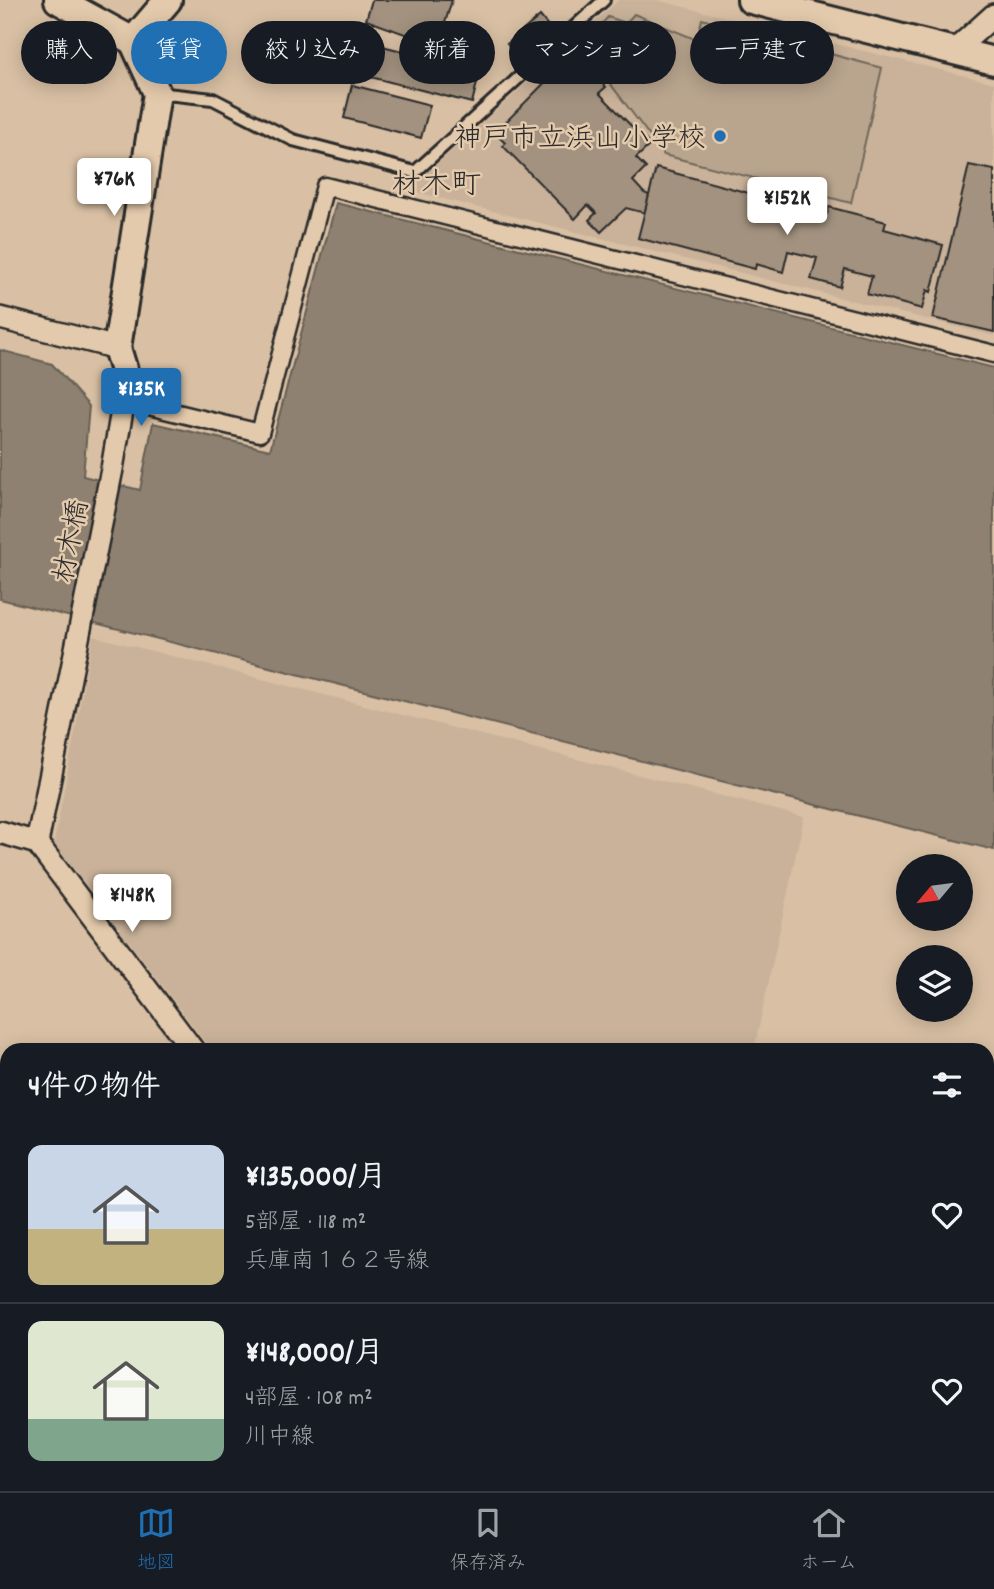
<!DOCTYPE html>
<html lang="ja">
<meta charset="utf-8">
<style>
:root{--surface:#171b24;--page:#20242c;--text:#f1f3f6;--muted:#9ea1a6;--line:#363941;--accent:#1f6fb2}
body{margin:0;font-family:Dekko,"Klee One",sans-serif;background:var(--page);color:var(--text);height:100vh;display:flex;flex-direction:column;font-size:26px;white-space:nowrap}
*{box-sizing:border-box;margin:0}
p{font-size:23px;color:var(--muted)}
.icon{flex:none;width:38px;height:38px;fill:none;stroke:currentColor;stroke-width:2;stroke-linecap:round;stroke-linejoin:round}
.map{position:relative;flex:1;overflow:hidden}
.side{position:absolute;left:0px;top:1043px;width:994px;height:448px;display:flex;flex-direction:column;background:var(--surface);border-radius:21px 21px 0 0;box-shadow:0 4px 18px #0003}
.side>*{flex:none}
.guide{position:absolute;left:21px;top:21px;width:952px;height:63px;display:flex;gap:14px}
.needle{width:46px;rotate:241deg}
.tools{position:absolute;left:896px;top:854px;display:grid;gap:14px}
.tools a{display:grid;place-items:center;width:77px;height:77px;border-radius:50%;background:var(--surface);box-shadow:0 4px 18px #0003;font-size:35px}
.price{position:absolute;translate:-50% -60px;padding:0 16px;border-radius:7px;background:#fff;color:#222;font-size:23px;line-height:46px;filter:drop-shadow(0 2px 4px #0008)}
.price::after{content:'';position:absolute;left:50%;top:42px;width:21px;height:16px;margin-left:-10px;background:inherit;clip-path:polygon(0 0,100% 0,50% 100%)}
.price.current{background:var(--accent);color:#fff}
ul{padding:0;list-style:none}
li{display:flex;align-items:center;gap:21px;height:175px;padding:0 28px}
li+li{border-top:2px solid var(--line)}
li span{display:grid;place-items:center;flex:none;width:196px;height:140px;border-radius:14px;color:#555}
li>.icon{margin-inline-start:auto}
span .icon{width:84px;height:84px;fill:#fffc;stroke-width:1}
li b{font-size:30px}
h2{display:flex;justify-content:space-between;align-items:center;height:84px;padding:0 28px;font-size:30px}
.chip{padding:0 24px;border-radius:32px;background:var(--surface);box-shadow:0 4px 18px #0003;font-size:24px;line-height:63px}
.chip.current{background:var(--accent);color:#fff}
.menu{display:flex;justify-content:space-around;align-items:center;height:98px;border-top:2px solid var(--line);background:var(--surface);font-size:19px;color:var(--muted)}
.menu a{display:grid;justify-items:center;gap:4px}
.menu .current{color:var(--accent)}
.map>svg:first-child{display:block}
</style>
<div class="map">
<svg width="994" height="1491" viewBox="0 0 994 1491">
<rect width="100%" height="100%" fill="#d9c0a4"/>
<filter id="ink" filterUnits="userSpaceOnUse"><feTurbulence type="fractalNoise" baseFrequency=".0143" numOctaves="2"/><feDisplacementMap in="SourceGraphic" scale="14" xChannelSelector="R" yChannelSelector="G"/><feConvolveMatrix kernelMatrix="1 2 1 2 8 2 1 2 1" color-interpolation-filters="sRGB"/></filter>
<g filter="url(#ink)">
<g fill="#c9b299">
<path d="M619,0H656L994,83V336L408,190Z"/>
<path d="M93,636L804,817L754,1050H211L54,843Z"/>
<path d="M994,1299V1491H583L598,1484H987V1302Z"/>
<path d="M450,1484H519L505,1491H452Z"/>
</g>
<path fill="#b9a58e" stroke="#72685c" stroke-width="2" d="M634,14L697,40L702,19L882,68L851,203L664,155L582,46L608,17L626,23Z"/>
<path fill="#8e8171" stroke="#665f55" stroke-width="2" d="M336,203L994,368V850L0,599V350L52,364L89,406L83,476L140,490L153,423L270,450Z"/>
<g fill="#a3927f" stroke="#2b2b2b" stroke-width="2">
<path d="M372,0H452L438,46L366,20Z"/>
<path d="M540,16L555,34L521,62L507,44Z"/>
<path d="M363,41L480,71L472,103L355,73Z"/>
<path d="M577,50L599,72L595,77L606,87L599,93L650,145L636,158L646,168L633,181L644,193L649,195L645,213L626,208L601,232L589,220L596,213L588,205L575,219L503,146L505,143L495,133Z"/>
<path d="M352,85L430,105L421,138L344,118Z"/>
<path d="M969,165L994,170V332L933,318Z"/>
<path d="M656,168L827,214L829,207L886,222L884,229L943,245L931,292L927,290L922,309L867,294L872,276L845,269L840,287L811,279L817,258L788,251L783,272L756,264L755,269L638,238Z"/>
<path d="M994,1306V1491H931L928,1484H987V1309Z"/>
<path d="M618,1484H856L859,1491H603Z"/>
</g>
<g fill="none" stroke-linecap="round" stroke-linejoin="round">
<g stroke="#2b2b2b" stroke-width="16">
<path id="service" d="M157,93L213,99L293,140L415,172L604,0"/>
</g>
<g stroke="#2b2b2b" stroke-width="21">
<path id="pedestrian" d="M124,400L260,433L325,186L994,354"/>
</g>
<g stroke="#2b2b2b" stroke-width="26">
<g id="minor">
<path d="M953,52L994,15"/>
<path d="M0,318L117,348"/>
<path d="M127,381L112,469L37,843L193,1050"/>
<path d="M0,832L37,843"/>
<path d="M0,1077L7,1092"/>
<path d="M0,1307L7,1303"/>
<path d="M187,1484L190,1491"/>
<path d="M436,1484L438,1491"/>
<path d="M541,1491L556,1484"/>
</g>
</g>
<g stroke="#2b2b2b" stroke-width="32">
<g id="tertiary">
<path d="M58,0L133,41"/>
<path d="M751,0L994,61"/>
<path d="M133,41L168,0"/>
<path d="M127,381L117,348L157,93L133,41"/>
<path d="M987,1283L994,1279"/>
</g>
</g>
<use href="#service" stroke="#e4caac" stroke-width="10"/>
<use href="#pedestrian" stroke="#e4caac" stroke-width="16"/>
<use href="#minor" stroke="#e4caac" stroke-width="21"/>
<use href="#tertiary" stroke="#e4caac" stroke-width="26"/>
</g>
</g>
<circle fill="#1f6fb2" stroke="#e4caac" stroke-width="2.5" cx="720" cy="136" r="7"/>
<g text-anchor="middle" stroke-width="5" stroke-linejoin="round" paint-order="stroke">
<g font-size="28" fill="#2b2b2b" stroke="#e4caac" text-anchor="end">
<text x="706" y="146">神戸市立浜山小学校</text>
</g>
<g font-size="28" fill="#2b2b2b" stroke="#e4caac">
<text transform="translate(69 541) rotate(-79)" y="10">材木橋</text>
</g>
<g font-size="30" fill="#2b2b2b" stroke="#e4caac">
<text x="436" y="193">材木町</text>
</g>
</g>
</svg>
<div class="tools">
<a><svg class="needle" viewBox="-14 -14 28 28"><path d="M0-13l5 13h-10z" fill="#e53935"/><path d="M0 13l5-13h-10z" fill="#9ea1a6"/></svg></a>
<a><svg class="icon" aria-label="layers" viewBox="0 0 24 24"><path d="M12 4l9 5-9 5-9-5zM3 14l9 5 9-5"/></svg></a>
</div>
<b class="price" style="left:114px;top:218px">¥76K</b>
<b class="price" style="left:787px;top:237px">¥152K</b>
<b class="price current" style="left:141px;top:428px">¥135K</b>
<b class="price" style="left:132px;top:934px">¥148K</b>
<div class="guide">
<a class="chip">購入</a>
<a class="chip current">賃貸</a>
<a class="chip">絞り込み</a>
<a class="chip">新着</a>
<a class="chip">マンション</a>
<a class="chip">一戸建て</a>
</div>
<section class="side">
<h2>4件の物件<svg class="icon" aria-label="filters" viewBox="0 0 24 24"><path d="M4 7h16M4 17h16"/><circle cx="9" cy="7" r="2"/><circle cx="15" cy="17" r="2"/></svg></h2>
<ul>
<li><span style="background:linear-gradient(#c9d6e8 60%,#c2b280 0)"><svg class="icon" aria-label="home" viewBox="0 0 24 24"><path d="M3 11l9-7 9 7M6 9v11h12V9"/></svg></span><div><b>¥135,000/月</b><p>5部屋 · 118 m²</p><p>兵庫南１６２号線</p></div><svg class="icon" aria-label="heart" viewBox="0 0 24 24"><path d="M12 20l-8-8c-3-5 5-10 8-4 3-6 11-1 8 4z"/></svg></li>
<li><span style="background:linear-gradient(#dfe7d0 70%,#7fa58c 0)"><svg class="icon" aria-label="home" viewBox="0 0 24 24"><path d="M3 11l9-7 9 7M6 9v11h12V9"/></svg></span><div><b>¥148,000/月</b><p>4部屋 · 108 m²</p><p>川中線</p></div><svg class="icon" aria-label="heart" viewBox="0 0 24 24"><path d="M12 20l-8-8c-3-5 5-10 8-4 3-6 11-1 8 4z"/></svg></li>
</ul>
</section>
</div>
<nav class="menu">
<a class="current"><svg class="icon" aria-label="map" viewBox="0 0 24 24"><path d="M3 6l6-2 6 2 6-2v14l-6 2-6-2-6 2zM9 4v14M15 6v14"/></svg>地図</a>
<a><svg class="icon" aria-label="saved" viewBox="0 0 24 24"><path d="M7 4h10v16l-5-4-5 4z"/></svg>保存済み</a>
<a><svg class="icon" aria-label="home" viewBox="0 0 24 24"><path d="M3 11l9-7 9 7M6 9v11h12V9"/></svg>ホーム</a>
</nav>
